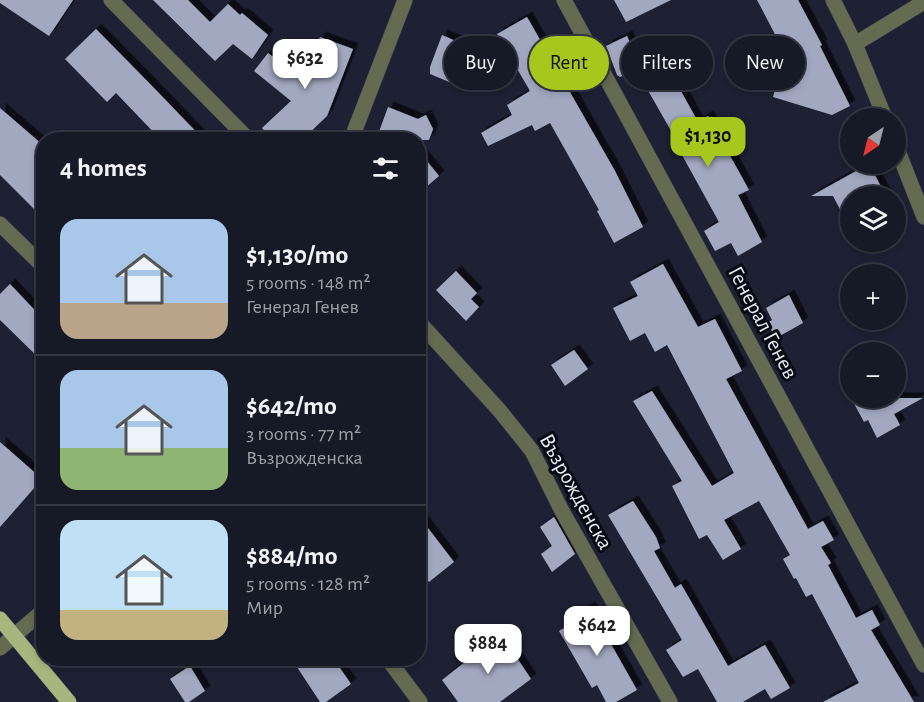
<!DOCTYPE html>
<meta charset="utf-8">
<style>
:root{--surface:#161926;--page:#232632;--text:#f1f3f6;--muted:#9ea0a7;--line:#353843;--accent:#a8c71d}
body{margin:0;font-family:"Alegreya Sans",sans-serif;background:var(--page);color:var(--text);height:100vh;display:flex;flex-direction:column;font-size:22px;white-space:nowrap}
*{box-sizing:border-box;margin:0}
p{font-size:20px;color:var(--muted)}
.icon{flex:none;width:33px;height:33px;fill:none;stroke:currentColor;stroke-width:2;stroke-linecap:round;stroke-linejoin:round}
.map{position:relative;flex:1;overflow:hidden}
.panel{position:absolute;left:36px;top:132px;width:390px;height:534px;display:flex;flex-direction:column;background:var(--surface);border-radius:24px;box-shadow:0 3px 9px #0003,0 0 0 2px var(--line)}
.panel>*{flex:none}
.top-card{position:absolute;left:444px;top:36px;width:390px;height:54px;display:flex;gap:12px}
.needle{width:39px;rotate:215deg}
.controls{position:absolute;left:840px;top:108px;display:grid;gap:12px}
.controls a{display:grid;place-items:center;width:66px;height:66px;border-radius:50%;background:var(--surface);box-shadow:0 3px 9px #0003,0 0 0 2px var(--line);font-size:30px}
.price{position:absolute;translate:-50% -51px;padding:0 14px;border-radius:12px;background:#fff;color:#222;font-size:20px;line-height:39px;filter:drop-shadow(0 2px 3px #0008)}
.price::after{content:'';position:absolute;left:50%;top:36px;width:18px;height:14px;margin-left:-9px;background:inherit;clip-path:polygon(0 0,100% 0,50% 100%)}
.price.current{background:var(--accent);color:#111}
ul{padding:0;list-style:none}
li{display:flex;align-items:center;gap:18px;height:150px;padding:0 24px}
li+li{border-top:2px solid var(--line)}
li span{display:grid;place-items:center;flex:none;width:168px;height:120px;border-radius:18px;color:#555}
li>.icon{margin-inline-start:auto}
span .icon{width:72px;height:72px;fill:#fffc;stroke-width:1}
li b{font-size:26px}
h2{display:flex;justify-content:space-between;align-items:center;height:72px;padding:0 24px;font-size:26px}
.pill{padding:0 21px;border-radius:27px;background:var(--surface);box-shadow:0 3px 9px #0003,0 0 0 2px var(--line);font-size:21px;line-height:54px}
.pill.current{background:var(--accent);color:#111}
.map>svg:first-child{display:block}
</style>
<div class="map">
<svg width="924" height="702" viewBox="0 0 924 702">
<defs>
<filter id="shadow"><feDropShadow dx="5.5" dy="-5.5" stdDeviation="0" flood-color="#0009"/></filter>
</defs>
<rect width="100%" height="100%" fill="#1d2133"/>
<g fill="#a2a8c0" filter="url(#shadow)">
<path d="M0,0H73L49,36L0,3Z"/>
<path d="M153,0H188L210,22L228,4L240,15L242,13L268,35L252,59L233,44L215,61Z"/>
<path d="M614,0H671L626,22Z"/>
<path d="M757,0H798L822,45L820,46L850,106L832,115L773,97L783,58L739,64L736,43L777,38Z"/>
<path d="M527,17L615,171L643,227L614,243L597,211L599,210L550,123L535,131L532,125L488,146L481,133L512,115L507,105L530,91L497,34Z"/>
<path d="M96,29L154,88L204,140H161L116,93L107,102L65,59Z"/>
<path d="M442,35L469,47L454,84L430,74V67Z"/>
<path d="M627,36L641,68L620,77L617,75L606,46Z"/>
<path d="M320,37L353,49L327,116L302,140H273L262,128L291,101L254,71L268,53L303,80Z"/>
<path d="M671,73L698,122L708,116L749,190L738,195L762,242L738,256L731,243L715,251L704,231L719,222L672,137L674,136L646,87Z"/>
<path d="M388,107L418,119L426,115L433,129L429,140H376Z"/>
<path d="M0,108L44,146V219L0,175Z"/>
<path d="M418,150L439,176L418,194Z"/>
<path d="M869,164L886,196H850V228L833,196H811Z"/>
<path d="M663,264L698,327L715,319L742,371L726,379L808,529L823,521L834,540L821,547L831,563L828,565L856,618L872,610L880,625L871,630L914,702H823L859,683L812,594L806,597L796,578L794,579L783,559L790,555L759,501L724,520L741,549L723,560L707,535L699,539L672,486L682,481L633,401L652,391L712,486L734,473L667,345L655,352L645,333L630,341L613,308L638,296L630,282Z"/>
<path d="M456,271L477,293L471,299L479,307L466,321L436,290Z"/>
<path d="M10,284L44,320V363L0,320V294Z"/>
<path d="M789,295L803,323L776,338L767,323L772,320L766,308Z"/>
<path d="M574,350L588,369L565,386L551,365Z"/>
<path d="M851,398H923L894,414L900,425L877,438L868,420L864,422Z"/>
<path d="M0,442L42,479L0,527Z"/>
<path d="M633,501L656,537L660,548L654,551L675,588L681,584L728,666L765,645L790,688L771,699L765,689L743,702H717L698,669L683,677L666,650L682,640L608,515Z"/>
<path d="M418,515L454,562L429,582L418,569Z"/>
<path d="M554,517L575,554L552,572L541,554L552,546L540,527Z"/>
<path d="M590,607L637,690L616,702H606L597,685L592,688L559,631L570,624L568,620Z"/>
<path d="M501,634L531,679L500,702H458L442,680Z"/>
<path d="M291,658H333L351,684L326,702H320Z"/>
<path d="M190,666L205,691L189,702H185L170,679Z"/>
</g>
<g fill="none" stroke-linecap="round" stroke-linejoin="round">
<g stroke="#393d4f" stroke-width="16">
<g id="minor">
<path d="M111,0L249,140"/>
<path d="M564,0L924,665"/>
<path d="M833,0L855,44L885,118"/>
<path d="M855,44L924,2"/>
<path d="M351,140L405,0"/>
<path d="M896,146L924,217"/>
<path d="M0,224L44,267"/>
<path d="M418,321L500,411L532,451L562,511L670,702"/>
<path d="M0,648L44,610"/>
<path d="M387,658L420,702"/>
</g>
</g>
<g stroke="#393d4f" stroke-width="16">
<path id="major" d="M0,619L69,702"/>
</g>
<use href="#minor" stroke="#646b50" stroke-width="15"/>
<use href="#major" stroke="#a6b67c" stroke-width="15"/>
</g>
<g text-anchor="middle" stroke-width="6" stroke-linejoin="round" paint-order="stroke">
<g font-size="22" fill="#e8ebf8" stroke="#090b13">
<text transform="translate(764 322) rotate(62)" y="8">Генерал Генев</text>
<text transform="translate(577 491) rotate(61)" y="8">Възрожденска</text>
</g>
</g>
</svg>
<div class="controls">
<a><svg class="needle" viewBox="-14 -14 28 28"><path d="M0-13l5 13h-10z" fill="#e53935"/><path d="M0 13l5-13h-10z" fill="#9ea0a7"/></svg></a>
<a><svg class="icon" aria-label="layers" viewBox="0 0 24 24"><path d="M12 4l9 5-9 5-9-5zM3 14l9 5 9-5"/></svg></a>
<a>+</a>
<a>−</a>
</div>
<b class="price" style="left:305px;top:90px">$632</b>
<b class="price current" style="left:708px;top:168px">$1,130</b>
<b class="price" style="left:597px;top:657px">$642</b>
<b class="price" style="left:488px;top:675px">$884</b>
<div class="top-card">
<a class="pill">Buy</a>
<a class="pill current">Rent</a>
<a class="pill">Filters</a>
<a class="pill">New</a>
</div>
<section class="panel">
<h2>4 homes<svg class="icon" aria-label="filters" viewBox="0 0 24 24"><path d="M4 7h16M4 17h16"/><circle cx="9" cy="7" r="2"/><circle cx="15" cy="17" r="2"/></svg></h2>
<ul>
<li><span style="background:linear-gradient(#a9c7e8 70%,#b9a48a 0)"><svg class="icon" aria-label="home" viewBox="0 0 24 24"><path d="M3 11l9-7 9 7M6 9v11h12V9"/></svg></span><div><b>$1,130/mo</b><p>5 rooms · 148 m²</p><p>Генерал Генев</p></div></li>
<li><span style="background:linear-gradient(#a9c7e8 65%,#8fb573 0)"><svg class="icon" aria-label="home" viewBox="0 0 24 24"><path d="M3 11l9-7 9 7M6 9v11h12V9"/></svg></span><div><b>$642/mo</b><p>3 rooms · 77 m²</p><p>Възрожденска</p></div></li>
<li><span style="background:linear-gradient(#bfe0f5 75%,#c2b280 0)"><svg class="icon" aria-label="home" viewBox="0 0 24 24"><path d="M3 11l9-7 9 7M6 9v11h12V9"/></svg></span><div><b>$884/mo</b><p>5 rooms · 128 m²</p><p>Мир</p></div></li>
</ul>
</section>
</div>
